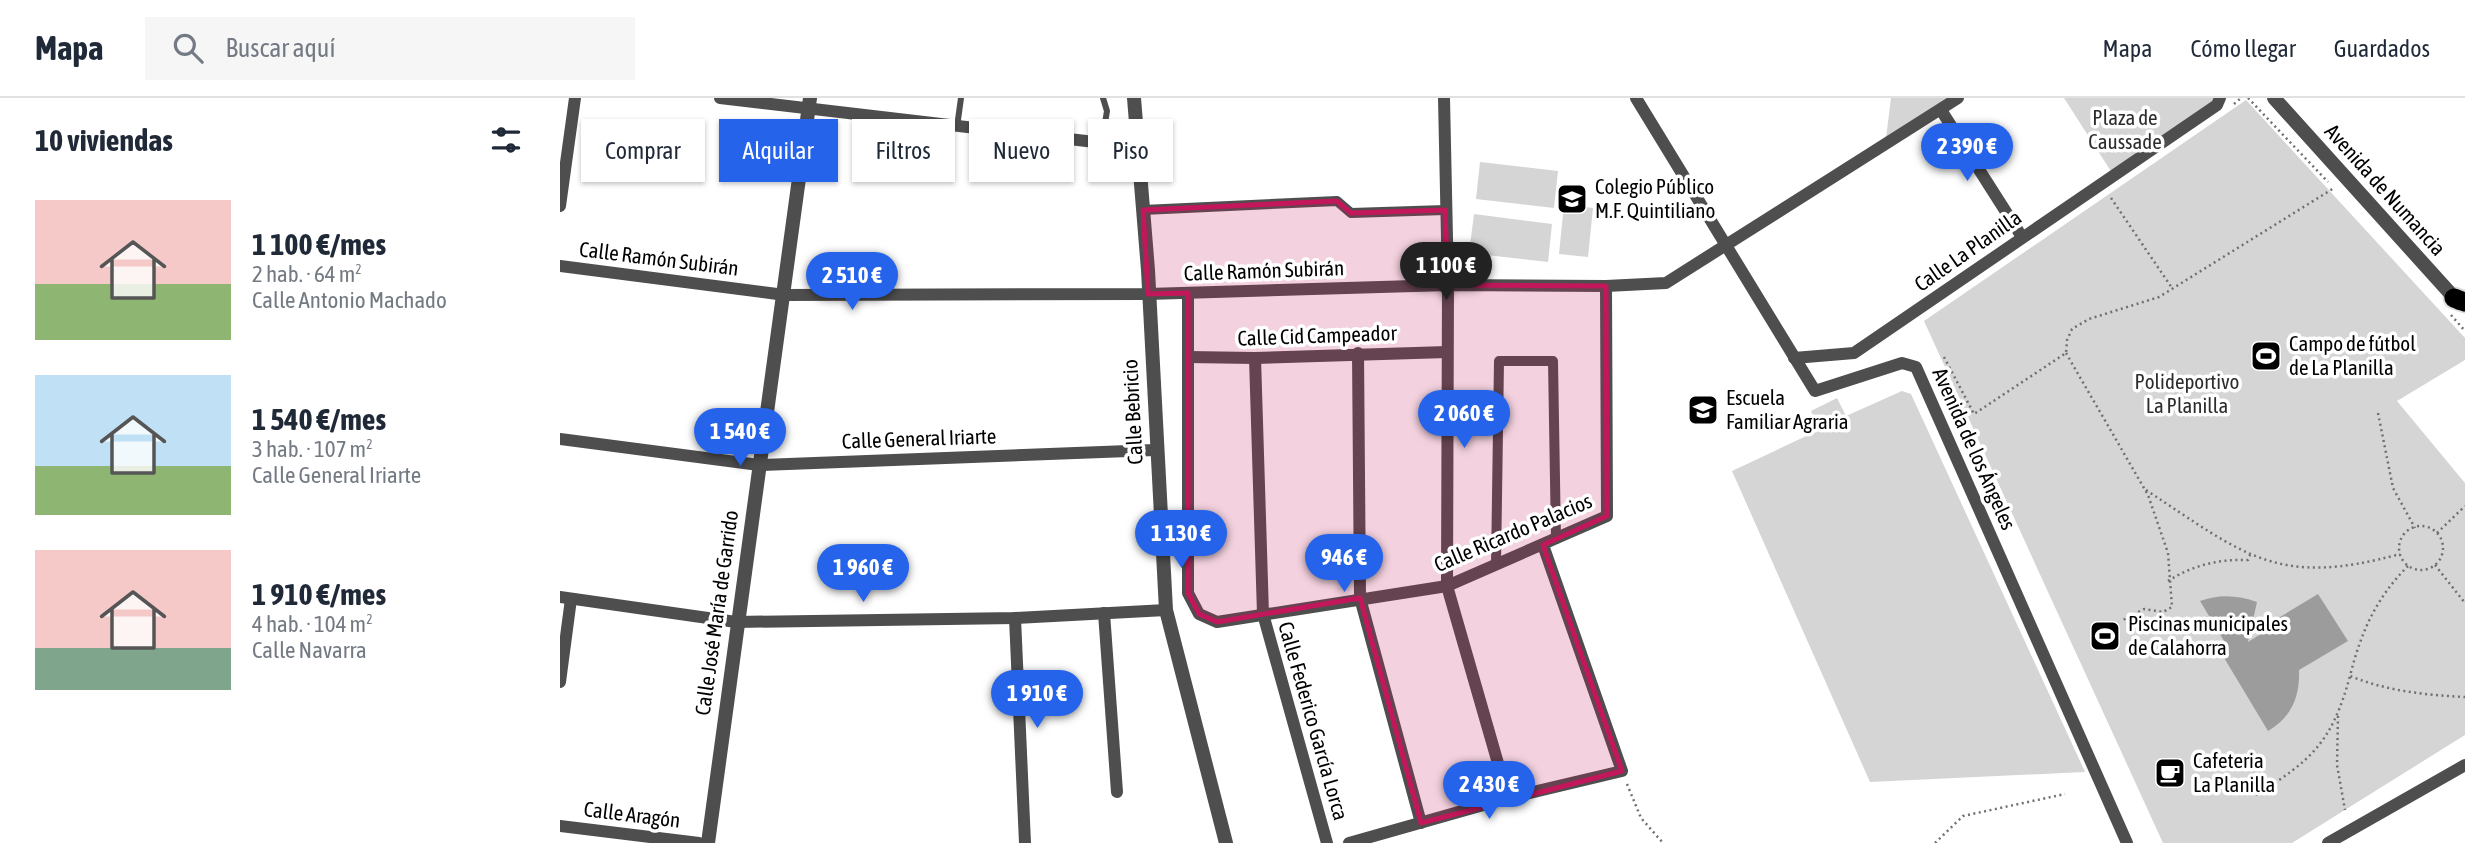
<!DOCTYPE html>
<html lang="es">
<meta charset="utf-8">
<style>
:root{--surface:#fff;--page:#f6f6f7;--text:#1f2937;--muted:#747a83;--line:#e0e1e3;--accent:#2563eb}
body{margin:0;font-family:"Asap Condensed",sans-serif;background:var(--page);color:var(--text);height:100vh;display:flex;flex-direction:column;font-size:26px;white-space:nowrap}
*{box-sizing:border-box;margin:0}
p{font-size:23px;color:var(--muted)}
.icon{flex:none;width:38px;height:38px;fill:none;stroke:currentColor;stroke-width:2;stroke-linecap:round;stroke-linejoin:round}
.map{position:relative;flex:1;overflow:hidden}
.panel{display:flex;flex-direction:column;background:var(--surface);width:560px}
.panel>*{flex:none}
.top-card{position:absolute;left:21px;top:21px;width:665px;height:63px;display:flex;gap:14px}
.price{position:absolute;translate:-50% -60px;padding:0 16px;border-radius:24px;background:var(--accent);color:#fff;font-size:23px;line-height:46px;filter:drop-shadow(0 2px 4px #0008)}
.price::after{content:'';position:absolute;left:50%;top:42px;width:21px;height:16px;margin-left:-10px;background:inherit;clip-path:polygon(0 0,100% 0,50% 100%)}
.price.current{background:#222;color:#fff}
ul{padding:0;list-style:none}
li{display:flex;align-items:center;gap:21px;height:175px;padding:0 35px}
li span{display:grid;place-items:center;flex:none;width:196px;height:140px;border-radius:0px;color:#555}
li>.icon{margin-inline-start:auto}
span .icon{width:84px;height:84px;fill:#fffc;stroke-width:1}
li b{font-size:30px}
h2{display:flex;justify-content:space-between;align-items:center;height:84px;padding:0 35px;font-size:30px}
.tag{padding:0 24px;border-radius:0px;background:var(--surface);box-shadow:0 2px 5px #0004;font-size:24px;line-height:63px}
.tag.current{background:var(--accent);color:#fff}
header{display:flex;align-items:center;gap:42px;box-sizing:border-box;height:98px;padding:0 35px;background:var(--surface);border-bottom:2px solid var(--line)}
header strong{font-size:33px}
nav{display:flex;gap:38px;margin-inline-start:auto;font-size:24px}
.search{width:490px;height:63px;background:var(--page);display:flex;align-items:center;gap:18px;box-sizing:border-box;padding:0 24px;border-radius:0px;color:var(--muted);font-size:26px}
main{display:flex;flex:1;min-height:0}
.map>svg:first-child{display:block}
</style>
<header>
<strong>Mapa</strong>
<div class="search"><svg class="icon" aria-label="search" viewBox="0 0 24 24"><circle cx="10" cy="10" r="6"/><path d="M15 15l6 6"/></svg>Buscar aquí</div>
<nav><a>Mapa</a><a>Cómo llegar</a><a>Guardados</a></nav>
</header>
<main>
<section class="panel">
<h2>10 viviendas<svg class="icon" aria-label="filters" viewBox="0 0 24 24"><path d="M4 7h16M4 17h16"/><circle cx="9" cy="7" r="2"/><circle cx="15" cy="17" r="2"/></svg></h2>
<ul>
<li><span style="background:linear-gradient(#f6c9c9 60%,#8fb573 0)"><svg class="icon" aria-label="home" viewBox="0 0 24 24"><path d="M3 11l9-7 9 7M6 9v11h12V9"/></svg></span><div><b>1 100 €/mes</b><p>2 hab. · 64 m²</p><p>Calle Antonio Machado</p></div></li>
<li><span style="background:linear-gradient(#bfe0f5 65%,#8fb573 0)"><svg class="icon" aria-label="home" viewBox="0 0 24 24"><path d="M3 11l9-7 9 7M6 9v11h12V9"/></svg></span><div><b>1 540 €/mes</b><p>3 hab. · 107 m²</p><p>Calle General Iriarte</p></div></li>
<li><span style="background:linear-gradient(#f6c9c9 70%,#7fa58c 0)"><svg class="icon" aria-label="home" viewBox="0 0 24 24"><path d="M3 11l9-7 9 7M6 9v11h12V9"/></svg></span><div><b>1 910 €/mes</b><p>4 hab. · 104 m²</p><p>Calle Navarra</p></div></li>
</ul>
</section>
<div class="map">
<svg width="1905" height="745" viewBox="0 0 1905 745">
<rect width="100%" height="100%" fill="#fff"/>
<g fill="#d5d5d5">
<path d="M1331,0H1391L1326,40Z"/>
<path d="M1504,0H1660L1554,78Z"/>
<path d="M1686,2L1905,240V262L1837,303L1905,385V637L1732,745H1603L1364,223Z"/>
<path d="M920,64L998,73L994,110L916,101Z"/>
<path d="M1004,106L1033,110L1028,159L999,156Z"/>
<path d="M914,116L992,126L988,164L909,155Z"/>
<path d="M1342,293L1351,296L1525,674L1310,684L1172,373L1259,332L1251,313L1277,300L1286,318Z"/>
</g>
<path fill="#9c9c9c" d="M1758,496L1788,543L1739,572C1740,598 1732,619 1708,633L1657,548L1664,543L1640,503C1659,496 1678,497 1697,504L1688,544L1717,526L1715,522Z"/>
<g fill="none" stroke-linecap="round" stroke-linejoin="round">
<g stroke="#dbdbdb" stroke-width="23">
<path id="trunk" d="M1894,200L1905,204"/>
</g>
<g stroke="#707070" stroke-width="2.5" stroke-dasharray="2 3.5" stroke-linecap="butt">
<path d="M1688,0L1768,84"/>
<path d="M1674,6L1681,0"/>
<path d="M1551,100L1612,190"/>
<path d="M1891,217L1905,233"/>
<path d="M1506,255L1588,397L1608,455L1612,509L1603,514L1584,511L1563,522"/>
<path d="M1384,259L1414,316L1506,255L1507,242L1512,231L1529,221L1599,199L1774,90"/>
<path d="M1818,315L1833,390L1855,430"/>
<path d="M1586,392C1685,457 1717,490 1840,456"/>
<circle cx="1861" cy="450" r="22"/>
<path d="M1877,435L1905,408"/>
<path d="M1875,467L1905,505"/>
<path d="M1848,468C1816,500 1801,534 1790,578C1827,593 1865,597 1905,599"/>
<path d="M1608,483C1633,467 1659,461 1688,462L1690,457"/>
<path d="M1778,618L1777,667L1785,712"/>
<path d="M1067,686L1081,720L1103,745"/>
<path d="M1696,697C1752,662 1772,644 1790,578"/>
<path d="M1375,745L1403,718L1505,696"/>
</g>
<g stroke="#4e4e4e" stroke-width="6">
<path d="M543,0L547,13L545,25L576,29"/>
<path d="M397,29L401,0"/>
</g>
<g stroke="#4e4e4e" stroke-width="10">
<path d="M583,112L777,103L791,115L885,112"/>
<path d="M936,467L939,263H993L996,441"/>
</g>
<g stroke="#4e4e4e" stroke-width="12">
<path d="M160,0L577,49"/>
<path d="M884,0L888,187L887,488L948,700"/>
<path d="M1076,0L1255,293L1342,265L1356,269L1567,745"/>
<path d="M1381,12L1462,139"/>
<path d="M0,108L15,0"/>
<path d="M0,168L225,197L588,196L888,187L1046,188L1106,185L1398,0"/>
<path d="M628,195V495L639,516L657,524L887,488L1047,418L1046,188"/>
<path d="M798,255L800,500L861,725"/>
<path d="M628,259L695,260L887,254"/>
<path d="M695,260L703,516L767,745"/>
<path d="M1234,260L1294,255L1657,7L1660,0"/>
<path d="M0,341L199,367L595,352"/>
<path d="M0,499L176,524L455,520L606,512"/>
<path d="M544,515L557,694"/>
<path d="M455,520L465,745"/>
<path d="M0,584L11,501"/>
<path d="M0,728L139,745"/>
<path d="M789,745L948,700L1062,673L983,447"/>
<path d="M1768,745L1905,667"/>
</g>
<g stroke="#4e4e4e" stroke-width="14">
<path d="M574,0L588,172L606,512L666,745"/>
<path d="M1714,0L1899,205"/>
<path d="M148,745L250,0"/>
</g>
<use href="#trunk" stroke="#000" stroke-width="19"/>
</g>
<path fill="#c2185b" fill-opacity="0.2" stroke="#c2185b" stroke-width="5" stroke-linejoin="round" d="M777,103L791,115L885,112L888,187L1046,188L1047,418L983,447L1062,673L861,725L800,500L657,524L639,516L628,495V195L588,196L583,112Z"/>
<defs>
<g id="school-square" transform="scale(1.575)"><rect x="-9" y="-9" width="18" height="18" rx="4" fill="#000" stroke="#fff"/><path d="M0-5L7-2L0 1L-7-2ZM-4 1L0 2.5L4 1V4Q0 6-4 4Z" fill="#fff"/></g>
<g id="stadium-square" transform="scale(1.575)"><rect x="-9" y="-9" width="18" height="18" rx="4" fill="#000" stroke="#fff"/><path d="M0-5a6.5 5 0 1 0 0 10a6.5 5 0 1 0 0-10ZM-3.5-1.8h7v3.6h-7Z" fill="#fff"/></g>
<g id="cafe-square" transform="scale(1.575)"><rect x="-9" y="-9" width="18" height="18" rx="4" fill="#000" stroke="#fff"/><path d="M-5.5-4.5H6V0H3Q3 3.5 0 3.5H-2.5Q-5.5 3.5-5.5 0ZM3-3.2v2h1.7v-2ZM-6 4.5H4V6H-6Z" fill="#fff"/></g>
</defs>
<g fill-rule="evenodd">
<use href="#school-square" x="1012" y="101"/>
<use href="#stadium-square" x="1706" y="258"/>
<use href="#school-square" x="1143" y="312"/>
<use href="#stadium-square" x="1545" y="538"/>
<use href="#cafe-square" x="1610" y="675"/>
</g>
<g text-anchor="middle" stroke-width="7" stroke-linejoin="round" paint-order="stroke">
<g font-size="21" fill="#2c2c2c" stroke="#fff">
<text x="1565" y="27">Plaza de<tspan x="1565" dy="24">Caussade</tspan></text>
<text x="1627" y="291">Polideportivo<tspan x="1627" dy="24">La Planilla</tspan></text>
</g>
<g font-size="21" fill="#000" stroke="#fff" text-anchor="start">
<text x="1035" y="96">Colegio Público<tspan x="1035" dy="24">M.F. Quintiliano</tspan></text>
<text x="1729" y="253">Campo de fútbol<tspan x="1729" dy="24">de La Planilla</tspan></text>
<text x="1166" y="307">Escuela<tspan x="1166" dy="24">Familiar Agraria</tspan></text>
<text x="1568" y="533">Piscinas municipales<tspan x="1568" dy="24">de Calahorra</tspan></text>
<text x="1633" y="670">Cafeteria<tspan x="1633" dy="24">La Planilla</tspan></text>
</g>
<g font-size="21" fill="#000" stroke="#fff">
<text transform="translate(1825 92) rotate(48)" y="7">Avenida de Numancia</text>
<text transform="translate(1408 153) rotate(-35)" y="7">Calle La Planilla</text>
<text transform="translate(99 161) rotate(7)" y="7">Calle Ramón Subirán</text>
<text transform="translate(704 173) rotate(-2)" y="7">Calle Ramón Subirán</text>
<text transform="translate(757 238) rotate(-2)" y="7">Calle Cid Campeador</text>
<text transform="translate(573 314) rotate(-93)" y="7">Calle Bebricio</text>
<text transform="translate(359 341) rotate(-2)" y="7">Calle General Iriarte</text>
<text transform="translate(1414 351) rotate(66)" y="7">Avenida de los Ángeles</text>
<text transform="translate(953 435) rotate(-23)" y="7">Calle Ricardo Palacios</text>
<text transform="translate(157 515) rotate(-82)" y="7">Calle José María de Garrido</text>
<text transform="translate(753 623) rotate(74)" y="7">Calle Federico García Lorca</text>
<text transform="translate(72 717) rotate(7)" y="7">Calle Aragón</text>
</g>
</g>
</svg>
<b class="price" style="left:1407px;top:85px">2 390 €</b>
<b class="price current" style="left:886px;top:204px">1 100 €</b>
<b class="price" style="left:292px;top:214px">2 510 €</b>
<b class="price" style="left:904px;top:352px">2 060 €</b>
<b class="price" style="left:180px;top:370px">1 540 €</b>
<b class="price" style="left:621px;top:472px">1 130 €</b>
<b class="price" style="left:784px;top:496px">946 €</b>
<b class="price" style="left:303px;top:506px">1 960 €</b>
<b class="price" style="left:477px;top:632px">1 910 €</b>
<b class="price" style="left:929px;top:723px">2 430 €</b>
<div class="top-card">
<a class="tag">Comprar</a>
<a class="tag current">Alquilar</a>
<a class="tag">Filtros</a>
<a class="tag">Nuevo</a>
<a class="tag">Piso</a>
</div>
</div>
</main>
